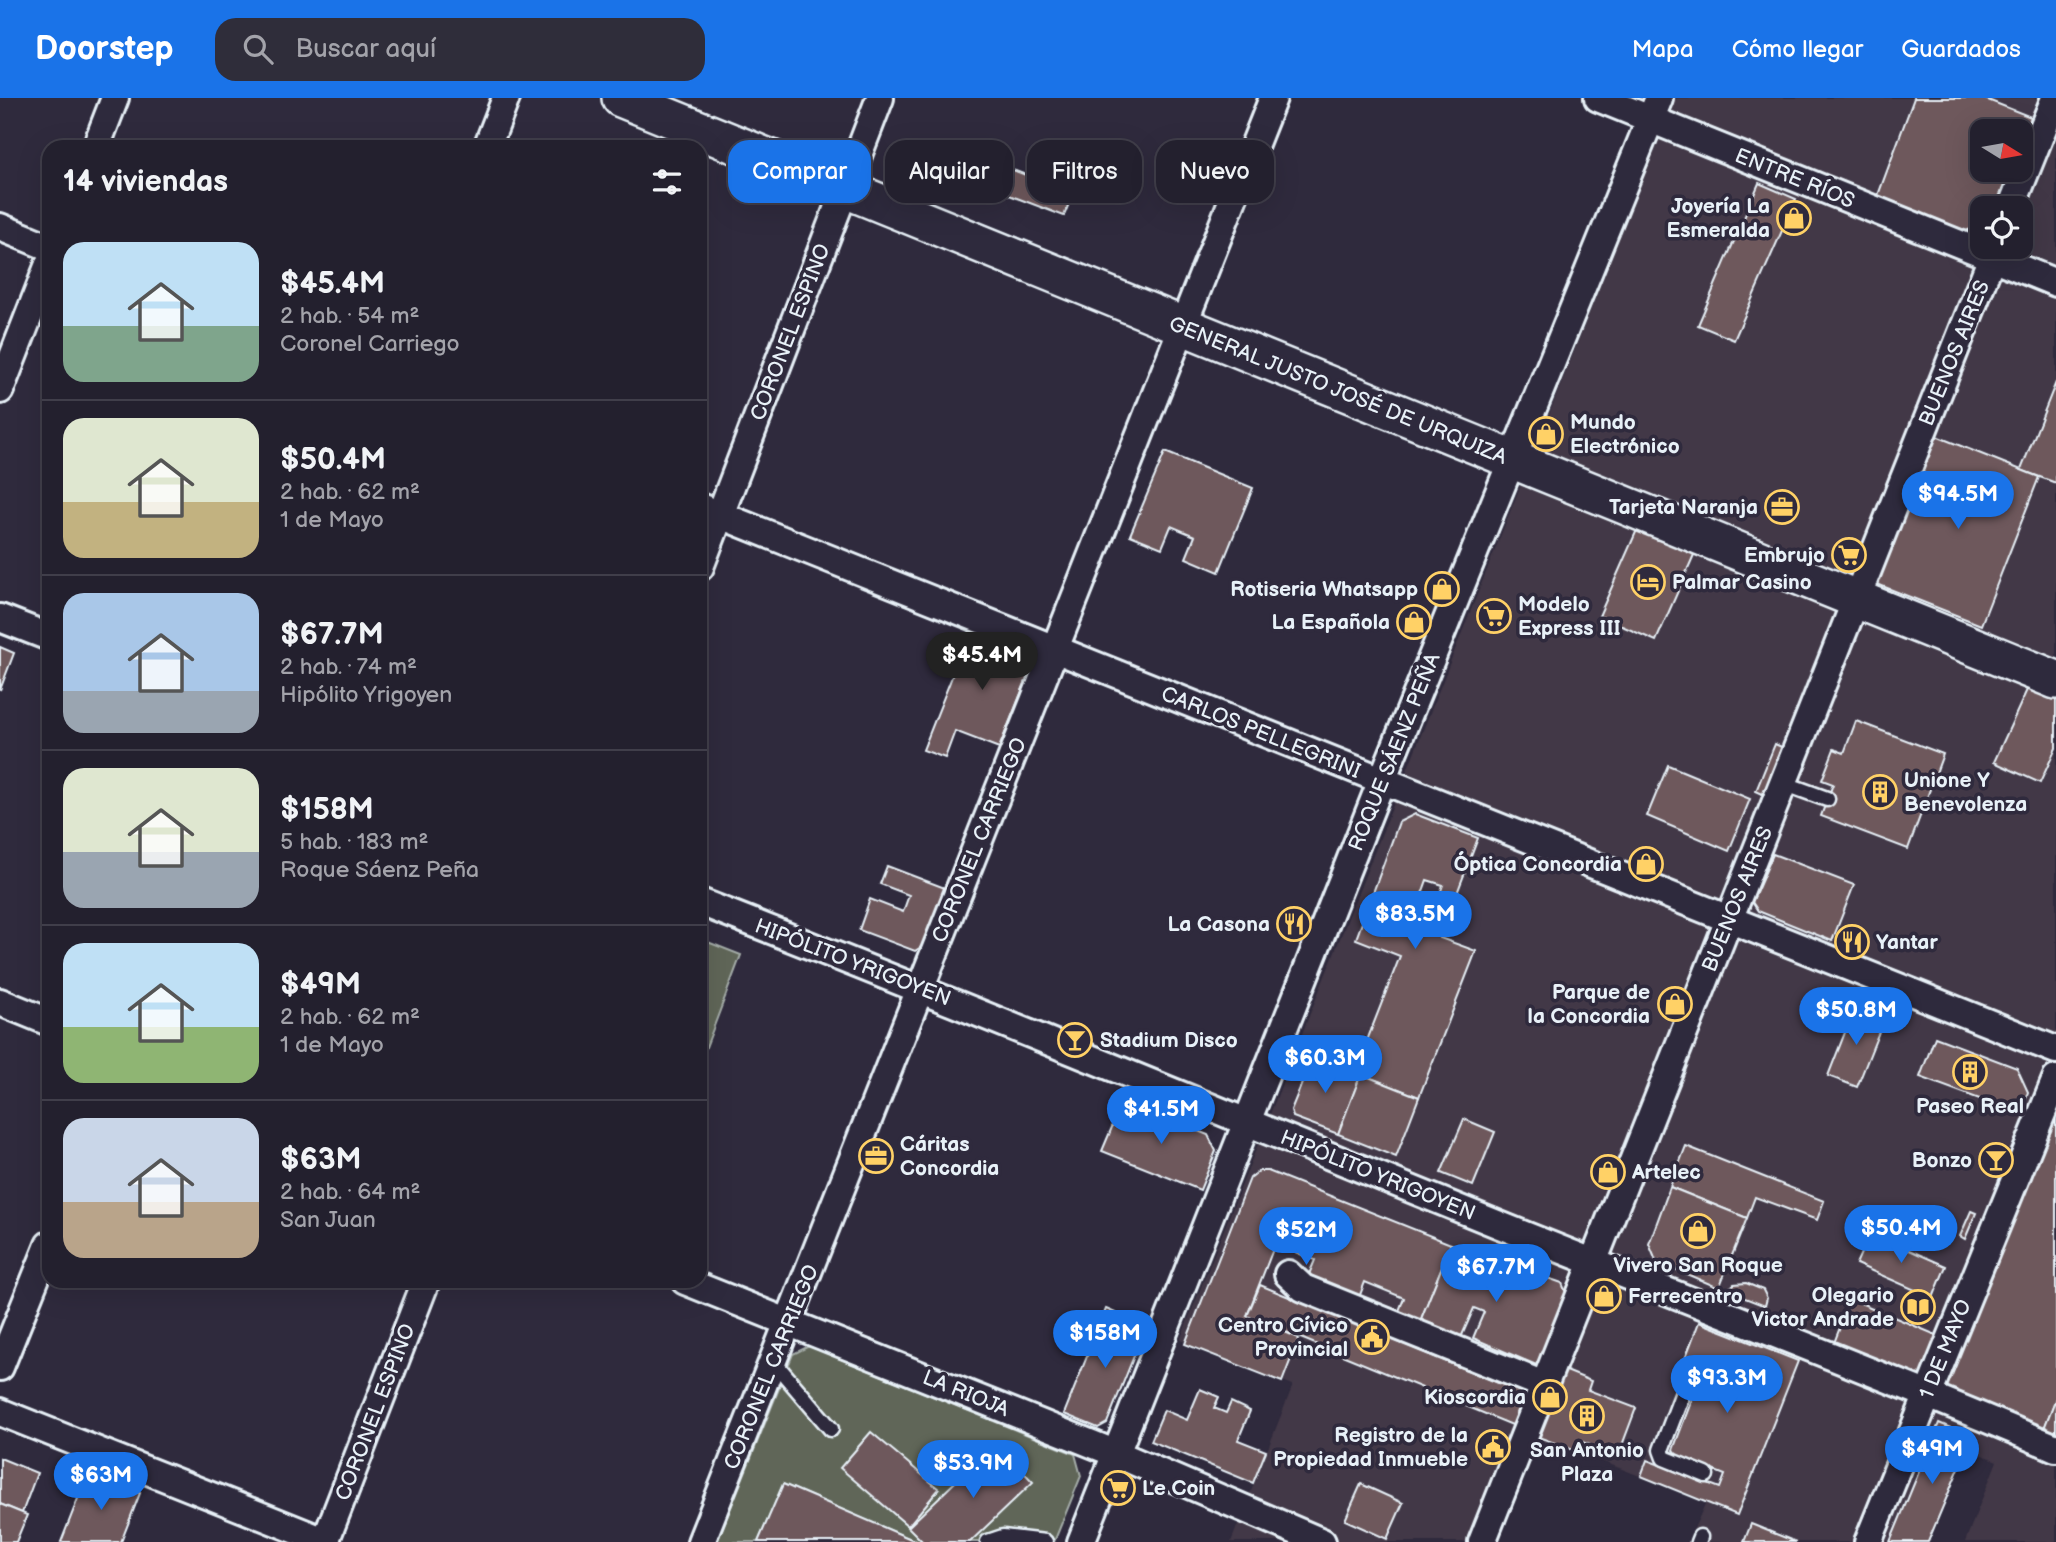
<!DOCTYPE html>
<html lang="es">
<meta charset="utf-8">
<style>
:root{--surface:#23202e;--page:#2f2d3a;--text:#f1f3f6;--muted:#a3a3aa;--line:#403e4a;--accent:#1a73e8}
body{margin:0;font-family:"Balsamiq Sans",sans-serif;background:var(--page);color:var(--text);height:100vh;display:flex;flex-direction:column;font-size:26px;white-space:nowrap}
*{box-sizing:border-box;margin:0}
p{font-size:23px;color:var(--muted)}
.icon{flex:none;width:38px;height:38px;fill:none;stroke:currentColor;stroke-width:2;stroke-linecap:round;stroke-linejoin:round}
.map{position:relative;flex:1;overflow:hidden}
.details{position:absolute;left:42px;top:42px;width:665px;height:1148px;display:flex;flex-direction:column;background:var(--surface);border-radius:21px;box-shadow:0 7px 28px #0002,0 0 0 2px var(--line)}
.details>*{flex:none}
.guide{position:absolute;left:728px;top:42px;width:665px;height:63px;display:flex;gap:14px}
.needle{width:46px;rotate:101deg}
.buttons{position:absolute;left:1970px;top:21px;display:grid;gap:14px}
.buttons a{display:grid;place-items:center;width:63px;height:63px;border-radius:14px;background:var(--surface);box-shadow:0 7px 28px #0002,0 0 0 2px var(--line);font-size:35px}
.price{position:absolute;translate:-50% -60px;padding:0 16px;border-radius:24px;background:var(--accent);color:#fff;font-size:23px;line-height:46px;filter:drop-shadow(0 2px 4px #0008)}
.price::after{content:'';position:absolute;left:50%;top:42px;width:21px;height:16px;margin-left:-10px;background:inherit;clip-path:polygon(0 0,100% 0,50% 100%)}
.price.current{background:#222;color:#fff}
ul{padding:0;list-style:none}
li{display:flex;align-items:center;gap:21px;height:175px;padding:0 21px}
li+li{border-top:2px solid var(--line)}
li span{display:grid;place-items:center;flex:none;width:196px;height:140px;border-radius:21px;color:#555}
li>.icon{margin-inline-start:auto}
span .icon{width:84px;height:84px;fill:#fffc;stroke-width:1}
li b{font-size:30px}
h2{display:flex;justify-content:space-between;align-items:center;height:84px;padding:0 21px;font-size:30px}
.chip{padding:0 24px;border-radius:21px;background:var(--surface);box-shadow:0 7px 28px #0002,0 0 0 2px var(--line);font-size:24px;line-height:63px}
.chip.current{background:var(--accent);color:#fff}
header{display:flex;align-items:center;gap:42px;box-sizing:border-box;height:98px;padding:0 35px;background:var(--accent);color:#fff}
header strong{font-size:33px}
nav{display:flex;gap:38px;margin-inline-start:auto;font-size:24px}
.search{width:490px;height:63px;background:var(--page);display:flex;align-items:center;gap:18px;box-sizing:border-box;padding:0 24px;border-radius:21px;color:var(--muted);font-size:26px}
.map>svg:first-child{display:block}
</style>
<header>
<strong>Doorstep</strong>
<div class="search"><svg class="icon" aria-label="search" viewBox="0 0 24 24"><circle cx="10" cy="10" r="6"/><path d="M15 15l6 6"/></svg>Buscar aquí</div>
<nav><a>Mapa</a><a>Cómo llegar</a><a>Guardados</a></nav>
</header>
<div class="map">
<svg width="2056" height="1444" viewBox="0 0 2056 1444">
<rect width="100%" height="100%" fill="#2f2a3d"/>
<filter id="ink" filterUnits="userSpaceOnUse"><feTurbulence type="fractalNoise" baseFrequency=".0143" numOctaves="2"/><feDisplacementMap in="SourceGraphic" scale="14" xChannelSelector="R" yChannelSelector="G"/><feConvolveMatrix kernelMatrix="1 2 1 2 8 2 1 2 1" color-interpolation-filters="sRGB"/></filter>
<g filter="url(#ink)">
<path fill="#423846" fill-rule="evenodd" d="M1675,0H2056V1444H1965L1997,1363L1941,1340L1896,1444H1688L1706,1404L1576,1353L1580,1343L1618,1358L1636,1310L1588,1292L1564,1355L1508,1338L1466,1444H1231L1293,1287L1180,1242ZM1983,33H2021V72H1983ZM1983,110H2021V149H1983Z"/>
<g fill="#616659" stroke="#a4aca8" stroke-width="2">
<path d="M700,841L741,857L700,965Z"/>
<path d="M809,1248L1075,1356L1081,1378L1054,1444H970L909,1429L921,1442L918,1444L783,1386L758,1444H717L793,1256Z"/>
</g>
<g fill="#6e595c" stroke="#e8f1f8" stroke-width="2" fill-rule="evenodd">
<path d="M1914,0H1983L2031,19L2021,45V33H1983V72H2011L1996,110H1983V126L1966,133L1877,100Z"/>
<path d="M1005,69L1073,95L1064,118L996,92Z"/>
<path d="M1759,85L1796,101L1734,242L1698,227Z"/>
<path d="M2056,284V385L2021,372Z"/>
<path d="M1936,338L2039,379L1981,527L1877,486Z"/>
<path d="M1165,354L1253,390L1219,474L1186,460L1195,438L1171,428L1162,450L1130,437Z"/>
<path d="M1640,425L1697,450L1656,543L1599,518Z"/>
<path d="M972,528L1030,551L1035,561L999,650L955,633L945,660L923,652Z"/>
<path d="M0,549L14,555L0,592Z"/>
<path d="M2030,585L2056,597V650L2040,685L1994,664Z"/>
<path d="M1856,623L1943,656L1908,751L1821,718L1833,686L1822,682L1834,651L1844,655Z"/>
<path d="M1775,646L1788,652L1769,699L1756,693Z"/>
<path d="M1668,667L1750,701L1729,753L1647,718Z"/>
<path d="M1415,716L1478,740L1440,840L1476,853L1419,999L1345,970L1349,959L1359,963L1400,858L1356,841L1399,724ZM1427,782L1443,787L1433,816L1417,810Z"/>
<path d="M1773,756L1854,787L1832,843L1758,813L1752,804Z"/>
<path d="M887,768L945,790L924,847L915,853L859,832L870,801L903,814L909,797L880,786Z"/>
<path d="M1855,909L1884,921L1857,989L1828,978Z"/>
<path d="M1935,939L2017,970L2028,994L2020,1016L1920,979Z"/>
<path d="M1313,958L1361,976L1338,1036L1293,1019L1291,1012Z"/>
<path d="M1361,976L1419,999L1396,1059L1338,1036Z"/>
<path d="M1123,1003L1208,1037L1216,1053L1200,1092L1102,1053Z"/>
<path d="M2056,1013V1300L2043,1333L1948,1294L1941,1278Z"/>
<path d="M1464,1021L1495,1034L1473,1088L1441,1075Z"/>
<path d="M1686,1048L1824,1103L1817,1122L1755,1099L1747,1120L1670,1089Z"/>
<path d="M1259,1073H1268L1451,1146L1419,1226L1397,1218L1404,1200L1365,1184L1358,1202L1307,1181L1315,1162L1275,1146L1247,1218L1299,1240L1282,1284L1185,1246L1250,1080Z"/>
<path d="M1670,1089L1747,1120L1719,1190L1656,1163L1649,1146Z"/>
<path d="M1971,1113L1976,1115L1965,1141L1960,1138Z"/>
<path d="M1870,1135L1946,1168L1933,1200L1856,1166Z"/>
<path d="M1451,1146L1562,1185L1569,1202L1541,1269L1473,1240L1484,1214L1474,1210L1460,1242L1419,1226Z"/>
<path d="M1746,1185L1763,1192L1767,1200L1765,1208L1727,1193L1734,1186Z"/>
<path d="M1260,1187L1530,1298L1517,1329L1247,1218Z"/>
<path d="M1851,1201L1941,1239L1924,1281L1834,1245Z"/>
<path d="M1106,1211L1146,1228L1107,1325L1098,1330L1064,1316Z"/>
<path d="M1699,1224L1798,1263L1737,1417L1641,1378L1647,1362L1720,1390L1725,1377L1678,1358L1673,1352L1700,1280L1681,1272Z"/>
<path d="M1559,1270L1591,1283L1588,1292L1636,1310L1618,1358L1580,1343L1576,1353L1533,1337Z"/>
<path d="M1200,1291L1219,1299L1214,1310L1226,1315L1231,1304L1250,1313L1238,1342L1266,1353L1253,1385L1151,1343L1164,1312L1187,1322Z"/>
<path d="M2056,1300V1339L2043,1333Z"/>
<path d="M1939,1325L1972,1339L1928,1444H1890Z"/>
<path d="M871,1334L939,1391L908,1428L840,1370Z"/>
<path d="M996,1345L1033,1384L970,1444H923L908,1429Z"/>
<path d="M0,1360L37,1375L22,1415L0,1406Z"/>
<path d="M88,1375L140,1395L121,1444H61Z"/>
<path d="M783,1386L918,1444H758Z"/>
<path d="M1361,1386L1403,1405L1387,1441L1345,1422Z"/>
<path d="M0,1406L27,1417L16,1444H0Z"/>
<path d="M1751,1426L1796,1444H1744Z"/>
</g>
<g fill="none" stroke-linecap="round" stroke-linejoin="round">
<g stroke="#e8f1f8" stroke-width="19">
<g id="lane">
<path d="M1783,685L1827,701"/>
<path d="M773,1263L831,1331"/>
<path d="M1690,1276L1661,1352L1664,1360L1706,1377"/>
<path d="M988,1444L1003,1439L1045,1444"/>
<path d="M1698,1444L1700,1439"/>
</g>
</g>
<g stroke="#e8f1f8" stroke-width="32">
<g id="street">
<path d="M1598,0L2056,185"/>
<path d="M96,49L115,0"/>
<path d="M487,49L506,0"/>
<path d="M2011,110L2055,0"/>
<path d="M0,129L49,149"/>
<path d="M0,292L49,166"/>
<path d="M700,409L2056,952"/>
<path d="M700,469L880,0"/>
<path d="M0,520L49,539"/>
<path d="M700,804C974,911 1245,1024 1517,1134C1697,1206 1878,1274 2056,1350"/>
<path d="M0,904L49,924"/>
<path d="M1288,1176L1303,1190L1544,1287"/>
<path d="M685,1183L1117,1356L1322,1444"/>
<path d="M0,1269L49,1147"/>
<path d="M0,1314L327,1444"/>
<path d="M325,1444L426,1183"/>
<path d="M701,1444L1273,0"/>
<path d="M1081,1444L1382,682L1659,0"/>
<path d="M1482,1444L1996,149"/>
<path d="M1868,1444L2056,981"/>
</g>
</g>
<g stroke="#e8f1f8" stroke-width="42">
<path id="secondary" d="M621,0L2056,582"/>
</g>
<use href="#lane" stroke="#2f2a3d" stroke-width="14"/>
<use href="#street" stroke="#2f2a3d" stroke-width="26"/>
<use href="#secondary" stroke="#2f2a3d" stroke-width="37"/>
</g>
</g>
<defs>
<g id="shop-ring" transform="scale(1.75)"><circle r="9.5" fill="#2f2a3d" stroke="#ffd166" stroke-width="1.5"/><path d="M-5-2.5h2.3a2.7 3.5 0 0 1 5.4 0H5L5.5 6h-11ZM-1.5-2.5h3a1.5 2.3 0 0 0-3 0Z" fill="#ffd166"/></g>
<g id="office-ring" transform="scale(1.75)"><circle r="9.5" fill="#2f2a3d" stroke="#ffd166" stroke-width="1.5"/><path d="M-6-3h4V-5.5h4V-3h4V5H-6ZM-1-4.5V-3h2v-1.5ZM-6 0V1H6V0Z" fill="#ffd166"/></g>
<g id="supermarket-ring" transform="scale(1.75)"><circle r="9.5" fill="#2f2a3d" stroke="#ffd166" stroke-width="1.5"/><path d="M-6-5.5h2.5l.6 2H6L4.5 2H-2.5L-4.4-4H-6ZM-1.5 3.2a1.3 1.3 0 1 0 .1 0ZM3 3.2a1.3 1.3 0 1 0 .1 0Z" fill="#ffd166"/></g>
<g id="hotel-ring" transform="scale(1.75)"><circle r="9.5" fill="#2f2a3d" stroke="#ffd166" stroke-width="1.5"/><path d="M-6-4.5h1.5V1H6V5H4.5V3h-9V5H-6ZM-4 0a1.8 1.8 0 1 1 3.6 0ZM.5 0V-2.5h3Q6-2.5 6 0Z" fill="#ffd166"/></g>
<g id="building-ring" transform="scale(1.75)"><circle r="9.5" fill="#2f2a3d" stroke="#ffd166" stroke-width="1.5"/><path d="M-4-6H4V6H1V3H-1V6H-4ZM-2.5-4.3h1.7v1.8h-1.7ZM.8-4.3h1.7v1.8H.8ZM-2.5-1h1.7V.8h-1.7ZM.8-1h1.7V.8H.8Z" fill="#ffd166"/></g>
<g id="restaurant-ring" transform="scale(1.75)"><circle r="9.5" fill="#2f2a3d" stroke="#ffd166" stroke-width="1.5"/><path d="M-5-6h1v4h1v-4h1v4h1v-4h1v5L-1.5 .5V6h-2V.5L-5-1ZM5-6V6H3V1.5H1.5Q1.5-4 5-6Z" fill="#ffd166"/></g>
<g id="bar-ring" transform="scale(1.75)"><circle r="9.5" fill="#2f2a3d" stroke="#ffd166" stroke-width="1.5"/><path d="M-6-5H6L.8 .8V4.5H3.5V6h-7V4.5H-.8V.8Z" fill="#ffd166"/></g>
<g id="library-ring" transform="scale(1.75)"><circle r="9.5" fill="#2f2a3d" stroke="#ffd166" stroke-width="1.5"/><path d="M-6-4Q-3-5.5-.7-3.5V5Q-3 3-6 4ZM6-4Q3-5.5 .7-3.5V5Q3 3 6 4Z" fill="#ffd166"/></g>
<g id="civic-ring" transform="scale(1.75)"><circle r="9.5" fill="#2f2a3d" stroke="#ffd166" stroke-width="1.5"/><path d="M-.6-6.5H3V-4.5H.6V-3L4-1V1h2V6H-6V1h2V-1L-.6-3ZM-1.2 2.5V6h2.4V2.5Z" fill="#ffd166"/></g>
</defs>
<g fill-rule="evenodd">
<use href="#shop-ring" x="1794" y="120"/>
<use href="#shop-ring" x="1546" y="336"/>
<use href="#office-ring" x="1782" y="409"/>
<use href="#supermarket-ring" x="1849" y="457"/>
<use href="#hotel-ring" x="1648" y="484"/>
<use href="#shop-ring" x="1442" y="491"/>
<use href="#supermarket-ring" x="1494" y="518"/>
<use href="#shop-ring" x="1414" y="524"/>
<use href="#building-ring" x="1880" y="694"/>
<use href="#shop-ring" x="1646" y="766"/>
<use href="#restaurant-ring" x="1294" y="826"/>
<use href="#restaurant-ring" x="1852" y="844"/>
<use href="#shop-ring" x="1675" y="906"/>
<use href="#bar-ring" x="1075" y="942"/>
<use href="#building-ring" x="1970" y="974"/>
<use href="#office-ring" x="876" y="1058"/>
<use href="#bar-ring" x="1996" y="1062"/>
<use href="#shop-ring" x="1608" y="1074"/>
<use href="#shop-ring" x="1698" y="1133"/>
<use href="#shop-ring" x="1604" y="1198"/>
<use href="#library-ring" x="1918" y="1209"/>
<use href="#civic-ring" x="1372" y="1239"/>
<use href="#shop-ring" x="1550" y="1299"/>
<use href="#building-ring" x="1587" y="1318"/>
<use href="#civic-ring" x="1493" y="1349"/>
<use href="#supermarket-ring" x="1118" y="1390"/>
</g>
<g text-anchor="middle" stroke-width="7" stroke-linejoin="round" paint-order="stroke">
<g font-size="21" fill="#e8f1f8" stroke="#2f2a3d">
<text transform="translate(1795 80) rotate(22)" y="7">ENTRE RÍOS</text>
<text transform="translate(790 234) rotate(-69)" y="7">CORONEL ESPINO</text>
<text transform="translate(1954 255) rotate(-68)" y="7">BUENOS AIRES</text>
<text transform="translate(1338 292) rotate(22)" y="7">GENERAL JUSTO JOSÉ DE URQUIZA</text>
<text transform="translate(1261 634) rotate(22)" y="7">CARLOS PELLEGRINI</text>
<text transform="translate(1394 654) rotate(-68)" y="7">ROQUE SÁENZ PEÑA</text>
<text transform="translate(979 742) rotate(-68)" y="7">CORONEL CARRIEGO</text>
<text transform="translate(1737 801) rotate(-68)" y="7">BUENOS AIRES</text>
<text transform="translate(853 864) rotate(21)" y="7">HIPÓLITO YRIGOYEN</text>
<text transform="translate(1378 1077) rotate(22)" y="7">HIPÓLITO YRIGOYEN</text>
<text transform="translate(1945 1251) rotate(-68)" y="7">1 DE MAYO</text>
<text transform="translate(771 1269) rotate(-68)" y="7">CORONEL CARRIEGO</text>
<text transform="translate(966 1295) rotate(22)" y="7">LA RIOJA</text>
<text transform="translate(375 1314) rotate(-69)" y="7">CORONEL ESPINO</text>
</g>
<g font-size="21" font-weight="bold" fill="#e8f1f8" stroke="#2f2a3d" text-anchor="end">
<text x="1770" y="115">Joyería La<tspan x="1770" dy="24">Esmeralda</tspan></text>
<text x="1570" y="331" text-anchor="start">Mundo<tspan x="1570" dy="24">Electrónico</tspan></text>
<text x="1758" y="416">Tarjeta Naranja</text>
<text x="1825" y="464">Embrujo</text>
<text x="1672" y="491" text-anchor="start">Palmar Casino</text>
<text x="1418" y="498">Rotiseria Whatsapp</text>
<text x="1518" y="513" text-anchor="start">Modelo<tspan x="1518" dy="24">Express III</tspan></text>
<text x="1390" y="531">La Española</text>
<text x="1904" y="689" text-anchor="start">Unione Y<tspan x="1904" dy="24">Benevolenza</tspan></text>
<text x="1622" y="773">Óptica Concordia</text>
<text x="1270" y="833">La Casona</text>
<text x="1876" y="851" text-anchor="start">Yantar</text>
<text x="1650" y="901">Parque de<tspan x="1650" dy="24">la Concordia</tspan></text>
<text x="1100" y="949" text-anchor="start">Stadium Disco</text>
<text x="1970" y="1015" text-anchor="middle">Paseo Real</text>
<text x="900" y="1053" text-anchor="start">Cáritas<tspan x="900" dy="24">Concordia</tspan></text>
<text x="1972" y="1069">Bonzo</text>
<text x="1632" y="1081" text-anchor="start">Artelec</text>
<text x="1698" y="1174" text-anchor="middle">Vivero San Roque</text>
<text x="1894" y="1204">Olegario<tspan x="1894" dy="24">Victor Andrade</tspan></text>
<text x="1628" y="1205" text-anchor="start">Ferrecentro</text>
<text x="1348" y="1234">Centro Cívico<tspan x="1348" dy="24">Provincial</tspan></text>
<text x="1526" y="1306">Kioscordia</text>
<text x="1468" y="1344">Registro de la<tspan x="1468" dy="24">Propiedad Inmueble</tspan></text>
<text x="1587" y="1359" text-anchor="middle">San Antonio<tspan x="1587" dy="24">Plaza</tspan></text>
<text x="1142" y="1397" text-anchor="start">Le Coin</text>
</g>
</g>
</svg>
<div class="buttons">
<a><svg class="needle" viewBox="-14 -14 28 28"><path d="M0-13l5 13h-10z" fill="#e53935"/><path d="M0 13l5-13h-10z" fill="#a3a3aa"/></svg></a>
<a><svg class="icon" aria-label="locate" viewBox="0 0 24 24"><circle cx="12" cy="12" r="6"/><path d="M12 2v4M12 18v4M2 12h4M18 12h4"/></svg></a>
</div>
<b class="price" style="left:1958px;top:433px">$94.5M</b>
<b class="price current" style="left:982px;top:594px">$45.4M</b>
<b class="price" style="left:1415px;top:853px">$83.5M</b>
<b class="price" style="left:1856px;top:949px">$50.8M</b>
<b class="price" style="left:1325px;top:997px">$60.3M</b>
<b class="price" style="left:1161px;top:1048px">$41.5M</b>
<b class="price" style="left:1901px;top:1167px">$50.4M</b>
<b class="price" style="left:1306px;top:1169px">$52M</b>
<b class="price" style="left:1496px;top:1206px">$67.7M</b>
<b class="price" style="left:1105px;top:1272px">$158M</b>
<b class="price" style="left:1727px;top:1317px">$93.3M</b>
<b class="price" style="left:1932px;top:1388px">$49M</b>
<b class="price" style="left:973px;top:1402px">$53.9M</b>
<b class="price" style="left:101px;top:1414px">$63M</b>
<div class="guide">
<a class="chip current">Comprar</a>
<a class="chip">Alquilar</a>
<a class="chip">Filtros</a>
<a class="chip">Nuevo</a>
</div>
<section class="details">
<h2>14 viviendas<svg class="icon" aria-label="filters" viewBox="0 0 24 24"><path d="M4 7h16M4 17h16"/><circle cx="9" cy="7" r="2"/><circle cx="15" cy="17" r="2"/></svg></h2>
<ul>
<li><span style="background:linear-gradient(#bfe0f5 60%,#7fa58c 0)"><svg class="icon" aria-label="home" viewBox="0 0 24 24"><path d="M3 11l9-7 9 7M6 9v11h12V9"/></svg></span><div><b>$45.4M</b><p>2 hab. · 54 m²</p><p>Coronel Carriego</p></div></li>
<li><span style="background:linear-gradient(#dfe7d0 60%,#c2b280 0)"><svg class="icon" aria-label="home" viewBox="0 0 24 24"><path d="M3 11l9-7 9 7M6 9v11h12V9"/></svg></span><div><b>$50.4M</b><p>2 hab. · 62 m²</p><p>1 de Mayo</p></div></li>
<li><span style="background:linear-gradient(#a9c7e8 70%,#9aa5b1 0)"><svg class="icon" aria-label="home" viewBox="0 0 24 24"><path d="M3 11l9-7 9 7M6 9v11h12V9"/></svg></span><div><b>$67.7M</b><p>2 hab. · 74 m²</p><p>Hipólito Yrigoyen</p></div></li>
<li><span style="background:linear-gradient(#dfe7d0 60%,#9aa5b1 0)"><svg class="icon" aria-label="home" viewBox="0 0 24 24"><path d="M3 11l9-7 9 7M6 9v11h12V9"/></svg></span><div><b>$158M</b><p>5 hab. · 183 m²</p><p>Roque Sáenz Peña</p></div></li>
<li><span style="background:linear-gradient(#bfe0f5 60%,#8fb573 0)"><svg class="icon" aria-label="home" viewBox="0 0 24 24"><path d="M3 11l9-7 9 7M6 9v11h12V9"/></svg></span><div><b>$49M</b><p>2 hab. · 62 m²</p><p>1 de Mayo</p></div></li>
<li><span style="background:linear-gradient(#c9d6e8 60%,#b9a48a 0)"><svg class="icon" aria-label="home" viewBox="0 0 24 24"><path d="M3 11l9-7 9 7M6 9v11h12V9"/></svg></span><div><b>$63M</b><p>2 hab. · 64 m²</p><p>San Juan</p></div></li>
</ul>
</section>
</div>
